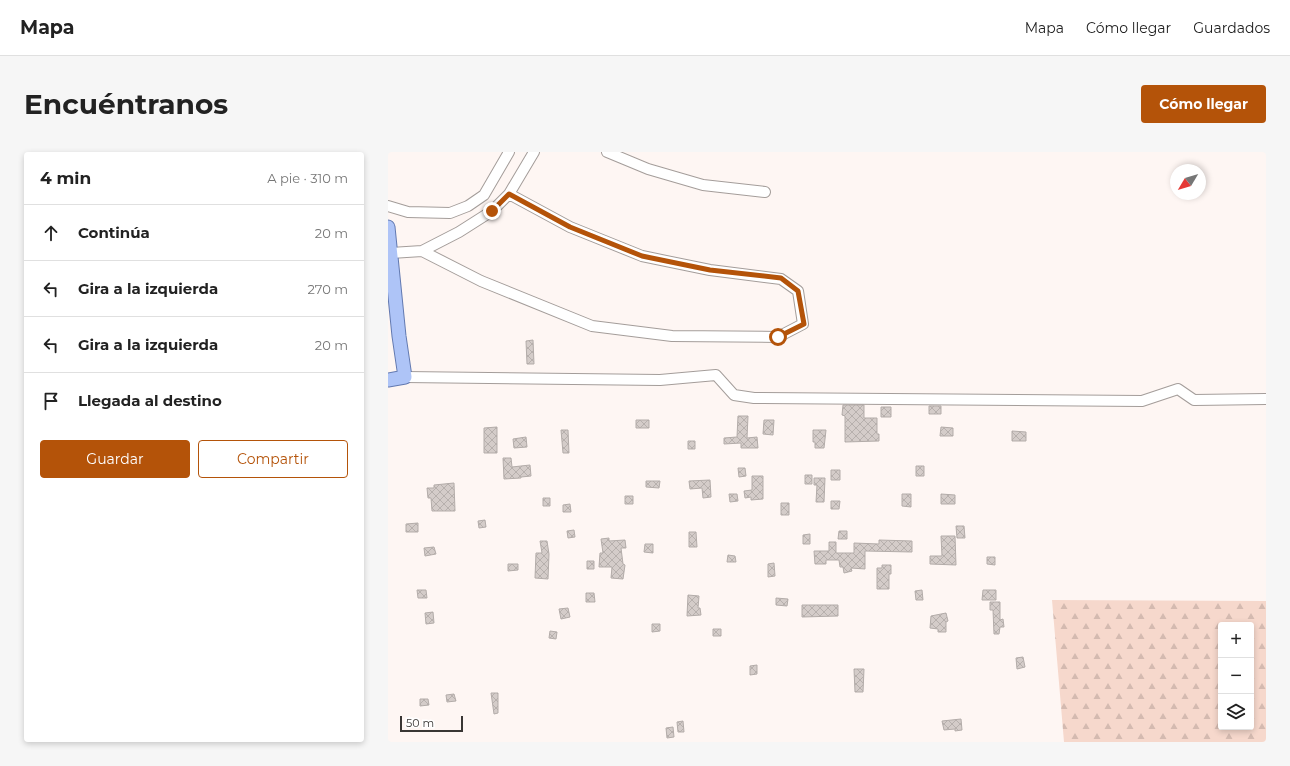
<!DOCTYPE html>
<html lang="es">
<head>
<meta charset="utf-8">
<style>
  :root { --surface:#fff; --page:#f6f6f6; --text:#222; --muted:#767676; --line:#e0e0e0; --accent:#b45309 }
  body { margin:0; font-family:Montserrat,sans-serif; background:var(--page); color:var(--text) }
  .controls { position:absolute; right:12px; bottom:12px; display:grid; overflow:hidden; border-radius:4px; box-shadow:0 2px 6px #0003 }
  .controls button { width:36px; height:36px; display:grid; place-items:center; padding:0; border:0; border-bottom:1px solid var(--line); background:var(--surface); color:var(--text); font:20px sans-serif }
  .compass { position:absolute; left:782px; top:12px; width:36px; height:36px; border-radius:50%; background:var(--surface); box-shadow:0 2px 6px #0003; rotate:232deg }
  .scale { position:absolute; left:12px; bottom:10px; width:63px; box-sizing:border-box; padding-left:4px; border:2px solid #393634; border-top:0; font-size:11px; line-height:14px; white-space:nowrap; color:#393634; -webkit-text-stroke:3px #fff; paint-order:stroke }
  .stop { position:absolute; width:12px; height:12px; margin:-9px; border:3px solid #b45309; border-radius:50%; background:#fff }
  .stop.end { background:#b45309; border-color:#fff; box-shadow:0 1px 4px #0008 }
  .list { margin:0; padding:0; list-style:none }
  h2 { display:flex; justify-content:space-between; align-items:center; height:52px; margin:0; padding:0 16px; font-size:17px }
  h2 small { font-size:13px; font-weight:400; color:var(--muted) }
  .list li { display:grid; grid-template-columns:26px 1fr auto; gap:12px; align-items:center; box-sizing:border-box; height:56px; padding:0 16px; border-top:1px solid var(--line) }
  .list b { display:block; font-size:15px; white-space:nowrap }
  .list em { font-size:13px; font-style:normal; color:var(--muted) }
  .actions { display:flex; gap:8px; padding:12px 16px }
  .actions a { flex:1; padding:9px 0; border:1px solid var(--accent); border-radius:4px; text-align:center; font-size:14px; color:var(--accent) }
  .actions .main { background:var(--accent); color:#fff }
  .icon { flex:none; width:22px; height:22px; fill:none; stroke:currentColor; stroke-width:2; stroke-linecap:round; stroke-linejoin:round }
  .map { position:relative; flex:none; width:878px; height:590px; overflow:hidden; border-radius:4px }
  header { display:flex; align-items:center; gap:24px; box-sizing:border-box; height:56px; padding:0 20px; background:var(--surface); border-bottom:1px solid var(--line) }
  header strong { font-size:19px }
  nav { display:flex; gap:22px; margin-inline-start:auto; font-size:14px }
  .intro { display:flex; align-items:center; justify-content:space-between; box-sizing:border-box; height:96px; padding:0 24px }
  h1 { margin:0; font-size:28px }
  .button { padding:10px 18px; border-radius:4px; background:var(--accent); color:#fff; font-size:14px; font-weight:700 }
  main { display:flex; gap:24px; padding:0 24px }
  aside { flex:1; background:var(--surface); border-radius:4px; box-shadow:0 2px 6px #0003 }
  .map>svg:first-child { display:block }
  .forest { fill:url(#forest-firs); fill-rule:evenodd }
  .building { fill:url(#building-cross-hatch); stroke:#b3aca9 }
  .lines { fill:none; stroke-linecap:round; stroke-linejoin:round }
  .minor-casing { stroke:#a49d9a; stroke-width:12 }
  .major-casing { stroke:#6279b0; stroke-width:15 }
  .minor { stroke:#fff; stroke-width:10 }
  .major { stroke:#aec4f7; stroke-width:13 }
  .route { stroke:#b45309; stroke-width:5 }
</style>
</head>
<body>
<header>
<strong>Mapa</strong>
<nav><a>Mapa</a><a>Cómo llegar</a><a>Guardados</a></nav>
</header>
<div class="intro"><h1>Encuéntranos</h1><a class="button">Cómo llegar</a></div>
<main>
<aside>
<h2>4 min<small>A pie · 310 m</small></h2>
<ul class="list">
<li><svg class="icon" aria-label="ahead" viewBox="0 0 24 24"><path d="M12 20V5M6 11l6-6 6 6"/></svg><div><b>Continúa</b></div><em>20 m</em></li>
<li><svg class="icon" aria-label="left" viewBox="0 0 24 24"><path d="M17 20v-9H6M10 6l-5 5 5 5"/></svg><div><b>Gira a la izquierda</b></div><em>270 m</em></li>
<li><svg class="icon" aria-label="left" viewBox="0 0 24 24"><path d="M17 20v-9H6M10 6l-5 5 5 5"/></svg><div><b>Gira a la izquierda</b></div><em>20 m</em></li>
<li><svg class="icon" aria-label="arrive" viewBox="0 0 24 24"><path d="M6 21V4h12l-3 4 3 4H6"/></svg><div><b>Llegada al destino</b></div></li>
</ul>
<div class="actions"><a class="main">Guardar</a><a>Compartir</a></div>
</aside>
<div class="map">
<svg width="878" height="590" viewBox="0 0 878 590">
  <defs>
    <pattern id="forest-firs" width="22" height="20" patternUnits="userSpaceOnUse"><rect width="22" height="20" fill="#f6d8cc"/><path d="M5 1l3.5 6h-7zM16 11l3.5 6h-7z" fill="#d4bab0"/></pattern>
    <pattern id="building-cross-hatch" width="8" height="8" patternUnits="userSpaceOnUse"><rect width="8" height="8" fill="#d4ccc9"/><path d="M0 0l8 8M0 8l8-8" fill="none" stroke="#b7b0ad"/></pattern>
  </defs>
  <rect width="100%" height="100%" fill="#fef6f3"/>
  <path class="forest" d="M664,448L878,449V590H676ZM833,473H863V575H833Z"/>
  <path class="building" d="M145,188L146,212H139L138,189Z
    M455,253H476V266H489V282H491V289L457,290V264L454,263Z
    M541,254H553V262H541Z
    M493,255H503V265H493Z
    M350,264H360L359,286L369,285L370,296H353V291L336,292V286L349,285Z
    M248,268H261V276H248Z
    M376,268H386L385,283L375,282Z
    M109,275V301H96V276Z
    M553,275L565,276V284H552Z
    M173,278H180L181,301H175Z
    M425,278H438L436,296H427V290H425Z
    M624,279L638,280V289H624Z
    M138,285L139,295L126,296L125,287Z
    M300,289H307V297H300Z
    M115,306H123L124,315L142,313L143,324L133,325V326L116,327Z
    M528,314H536V324H528Z
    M350,316H357L358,324L351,325Z
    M443,318H452V328H443Z
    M417,323H424V332H417Z
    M364,324H375V347L363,348V345L357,346L356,339L364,338Z
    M426,326H437L436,350H428L429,333H426Z
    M322,328L323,345L315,346L314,336L302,337L301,329Z
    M258,329H272L271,336L258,335Z
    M66,331L67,359H44L43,346H40L39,336H46V333Z
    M341,342H349L350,349L342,350Z
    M514,342H523V355L514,354Z
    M553,342L567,343V352H553Z
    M237,344H245V352H237Z
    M155,346H162V354H155Z
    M443,349H452L451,357H443Z
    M393,351H401V363H393Z
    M182,352L183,360H175V353Z
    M97,368L98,375L91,376L90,369Z
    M30,371V380H18V372Z
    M568,374H576L577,386H569Z
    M186,378L187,385L180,386L179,379Z
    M451,379H459V387H450Z
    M301,380H308L309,395H301Z
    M422,382V392H415V383Z
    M553,384H567L568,413L542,412V404H554Z
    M221,386V389L237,388L238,396H233L235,412L237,413L235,427L223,426L224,415H211L212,401H215L213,387Z
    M491,388L524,389V400L477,399V417L463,416L464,419L456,421L455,415H452L451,408H438V412H427L426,399H441V390H448V401H466V391L491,392Z
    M152,389H159L161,402L160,427L147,426L148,401H154Z
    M257,392H265V401L256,400Z
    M46,395L48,402L37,404L36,396Z
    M340,403L347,404L348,410H339Z
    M599,405H607V413L599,412Z
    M199,409H206V417H199Z
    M386,411L387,424L380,425V412Z
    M120,412H130V418L120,419Z
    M494,413H503V422H501V437H489V416H494Z
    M29,438H38L39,446H30Z
    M534,438L535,448H528L527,439Z
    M595,438H608V448H594Z
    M198,441H206L207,450H198Z
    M300,443L311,444L310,456H312L313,463L299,464Z
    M388,446L400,447L399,454L388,453Z
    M602,450H612V468L615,467L616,475H612L611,482H606L605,458H602Z
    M414,453H450V464L414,465Z
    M180,456L182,465L173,467L171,457Z
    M45,460L46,471L38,472L37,461Z
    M558,461L560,469L558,470V480H550V477L542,476L543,464Z
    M264,472H272V479L264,480Z
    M325,477H333V484H325Z
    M162,479L169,480L168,487L161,486Z
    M635,505L637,515L629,517L628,506Z
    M369,513V522L362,523V514Z
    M466,517H476L475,540H467Z
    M103,541H110V561L106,562Z
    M66,542L68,549L59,550L58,543Z
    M32,547H40L41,553L32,554Z
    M573,567L574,578L567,579V577L556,578L554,569Z
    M295,569L296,580H290L289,570Z
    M285,575L286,585L279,586L278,576Z"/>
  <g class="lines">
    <defs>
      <path id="minor" d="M219,0L260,17L315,33L377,40
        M0,54L20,60L62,61L80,54L96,43L121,0
        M34,99L93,129L204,174L284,184L390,185L415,172L410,139L393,127L322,118L254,104L182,75L121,42
        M3,101L34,99L71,80L104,59L121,42L146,0
        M17,225L272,228L328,223L346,243L366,246L754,249L790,237L806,248L878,247"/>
      <path id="major" d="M0,75L11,184L17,225L0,228"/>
    </defs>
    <use href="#minor" class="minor-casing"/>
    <use href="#major" class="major-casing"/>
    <use href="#minor" class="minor"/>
    <use href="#major" class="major"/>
  </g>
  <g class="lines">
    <path class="route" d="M104,59L121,42L182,75L254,104L322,118L393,126L410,139L416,172L390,185"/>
  </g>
</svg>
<div class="controls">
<button>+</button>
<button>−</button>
<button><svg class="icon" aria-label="layers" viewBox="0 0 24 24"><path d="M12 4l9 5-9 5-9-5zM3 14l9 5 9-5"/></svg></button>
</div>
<svg class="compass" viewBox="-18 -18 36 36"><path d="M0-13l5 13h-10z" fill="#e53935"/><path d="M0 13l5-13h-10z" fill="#767676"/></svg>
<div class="scale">50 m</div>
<div class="stop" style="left:390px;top:185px"></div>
<div class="stop end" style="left:104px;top:59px"></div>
</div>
</main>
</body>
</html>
